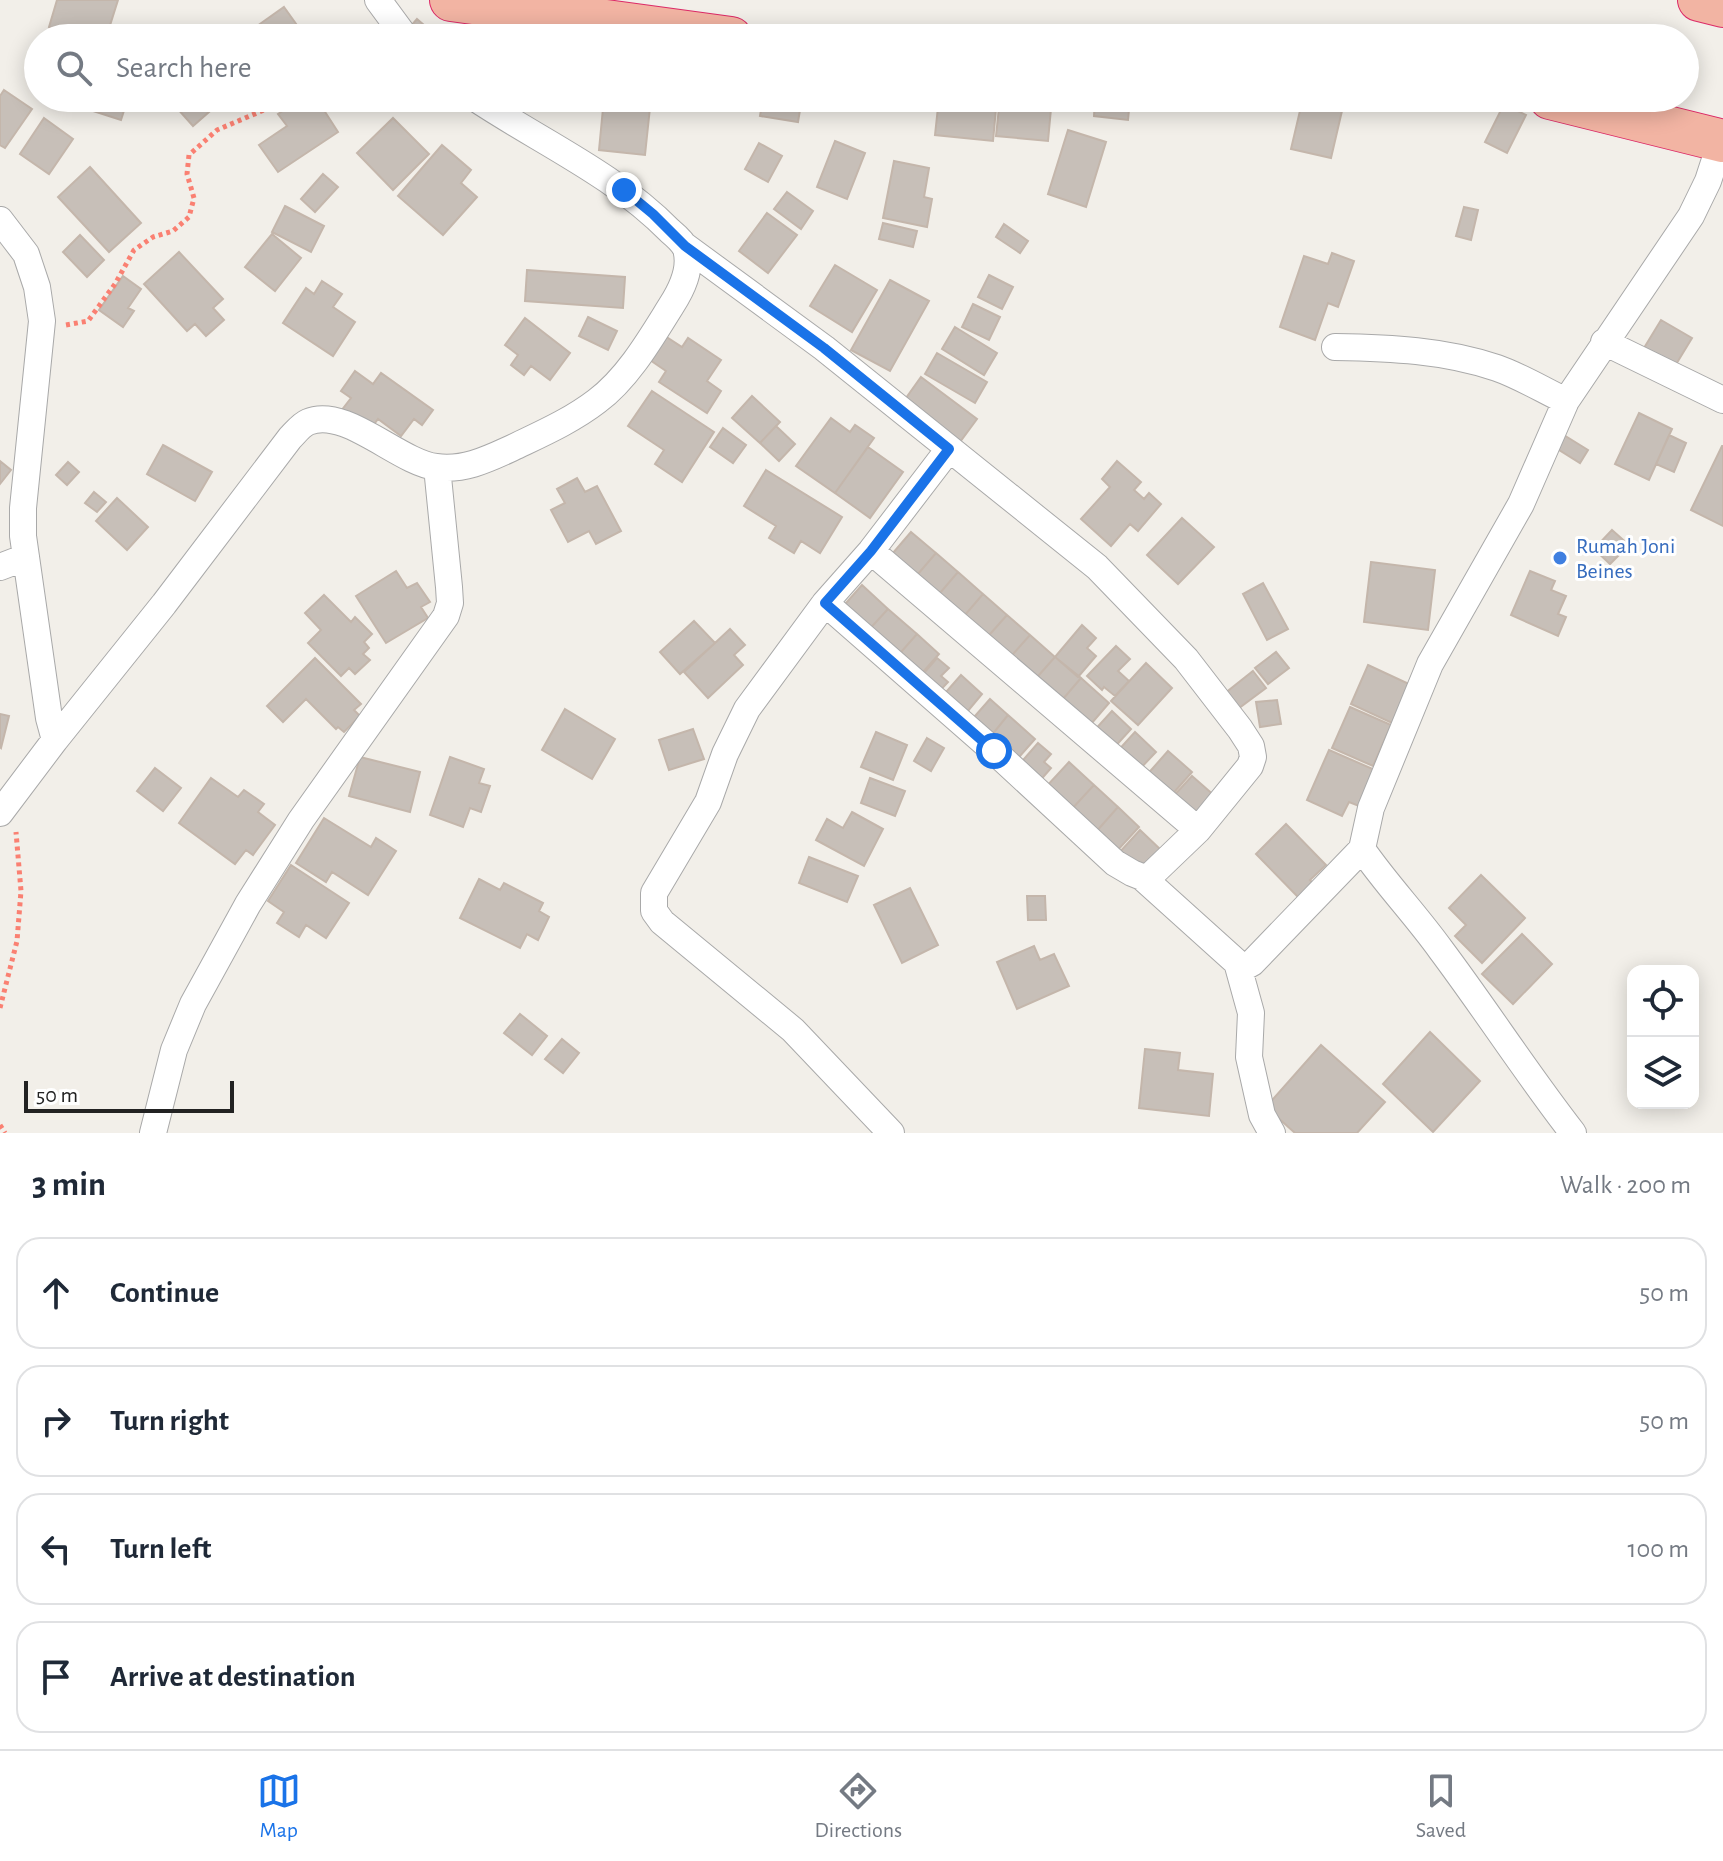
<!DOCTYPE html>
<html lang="en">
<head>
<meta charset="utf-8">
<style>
  :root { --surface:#fff; --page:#f2f2f3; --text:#1f2937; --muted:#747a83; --line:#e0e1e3; --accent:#1a73e8 }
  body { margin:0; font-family:"Alegreya Sans",sans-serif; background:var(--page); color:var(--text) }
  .controls { position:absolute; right:24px; bottom:24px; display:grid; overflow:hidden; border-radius:16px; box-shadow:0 4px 20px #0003 }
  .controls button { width:72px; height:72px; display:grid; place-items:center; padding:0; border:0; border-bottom:2px solid var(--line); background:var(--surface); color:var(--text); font:40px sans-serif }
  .scale { position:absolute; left:24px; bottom:20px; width:210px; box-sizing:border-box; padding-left:8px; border:4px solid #222; border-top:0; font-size:22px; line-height:28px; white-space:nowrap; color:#222; -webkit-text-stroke:6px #fff; paint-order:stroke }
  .stop { position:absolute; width:24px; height:24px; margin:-18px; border:6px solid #1a73e8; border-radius:50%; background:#fff }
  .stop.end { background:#1a73e8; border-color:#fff; box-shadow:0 2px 8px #0008 }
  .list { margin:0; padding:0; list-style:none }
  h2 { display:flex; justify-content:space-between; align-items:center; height:104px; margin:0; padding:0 32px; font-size:34px }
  h2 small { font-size:26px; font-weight:400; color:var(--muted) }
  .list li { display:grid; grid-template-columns:52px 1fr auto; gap:24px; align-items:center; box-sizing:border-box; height:112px; margin:0 16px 16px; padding:0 16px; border:2px solid var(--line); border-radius:24px }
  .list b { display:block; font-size:30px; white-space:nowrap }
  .list em { font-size:26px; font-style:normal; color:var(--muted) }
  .icon { flex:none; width:44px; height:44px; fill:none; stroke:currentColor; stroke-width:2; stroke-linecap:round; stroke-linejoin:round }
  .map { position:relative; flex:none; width:1723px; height:1133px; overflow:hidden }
  .search { position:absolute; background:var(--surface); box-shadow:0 4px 20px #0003; left:24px; right:24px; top:24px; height:88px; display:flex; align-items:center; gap:20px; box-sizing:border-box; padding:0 28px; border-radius:44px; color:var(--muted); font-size:30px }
  .sheet { height:616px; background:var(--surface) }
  nav { display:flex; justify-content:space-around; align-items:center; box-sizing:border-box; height:112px; border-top:2px solid var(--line); background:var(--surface); font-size:22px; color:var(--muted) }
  nav a { display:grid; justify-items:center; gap:4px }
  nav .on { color:var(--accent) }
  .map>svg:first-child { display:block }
  .building { fill:#c7bfb8; stroke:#c4b6ab; stroke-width:2 }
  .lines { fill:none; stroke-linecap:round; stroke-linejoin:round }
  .minor-casing { stroke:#a9a9a9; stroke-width:28 }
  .trunk-casing { stroke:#dc2a67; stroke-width:44 }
  .path { stroke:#fa8072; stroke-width:5; stroke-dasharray:4 4; stroke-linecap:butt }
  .minor { stroke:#fff; stroke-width:26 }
  .trunk { stroke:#f2b4a3; stroke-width:42 }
  .route { stroke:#1a73e8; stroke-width:10 }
  .shop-dot { fill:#3f7fe0; stroke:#fff; stroke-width:3 }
  .labels { text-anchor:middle; stroke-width:6; stroke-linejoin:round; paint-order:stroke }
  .shop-label { font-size:22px; fill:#366cbe; stroke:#fff; text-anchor:start }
</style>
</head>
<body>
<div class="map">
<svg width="1723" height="1133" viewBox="0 0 1723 1133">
  <rect width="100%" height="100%" fill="#f2efe9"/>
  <path class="building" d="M57,0H118L106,38L88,33L87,38H81L49,27Z
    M284,7L299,28L284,38H240Z
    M417,19L439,38H411L405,33Z
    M4,90L32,109L5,148L0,145V96Z
    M87,98H128L121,120L84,108Z
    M168,98H225L193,126Z
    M304,98L312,109L320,104L338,132L278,172L259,145L287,126L278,114Z
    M604,98H651L645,155L599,150Z
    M763,98H802L798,122L760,116Z
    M939,98H997L993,141L935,135Z
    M1000,98H1052L1048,141L996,136Z
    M1095,98L1130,100L1128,120L1094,116Z
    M1303,98H1345L1331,158L1291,149Z
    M1504,104L1526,115L1507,153L1485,142Z
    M44,118L73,139L49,174L20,154Z
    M393,118L429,154L393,190L357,153Z
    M1068,130L1106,142L1086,207L1048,194Z
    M835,141L865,153L847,199L817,187Z
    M759,143L782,156L768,182L745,169Z
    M442,145L471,170L461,183L477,197L443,235L398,196Z
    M894,161L929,168L924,197L932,199L927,227L883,218Z
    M90,167L141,223L109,252L58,197Z
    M323,174L338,187L315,212L301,199Z
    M787,192L813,211L801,229L774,209Z
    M285,206L324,226L311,252L272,232Z
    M1464,207L1478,210L1471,240L1456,236Z
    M767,213L797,235L768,273L739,251Z
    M883,223L917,231L913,247L879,239Z
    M1004,224L1028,241L1020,253L996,237Z
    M272,234L301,258L275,291L245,267Z
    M80,235L104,260L87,277L63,252Z
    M179,252L223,299L213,308L224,320L206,336L195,324L187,331L144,284Z
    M1332,253L1354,261L1338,307L1328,303L1315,340L1280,327L1304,256L1328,264Z
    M835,265L877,290L852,332L810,306Z
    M527,270L625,277L623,308L525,301Z
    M989,275L1013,287L1002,309L978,297Z
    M123,276L141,289L128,308L134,311L123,327L99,310Z
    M890,280L929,301L890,371L851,350Z
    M322,281L342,294L333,307L355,322L333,356L283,323L306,288L314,294Z
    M973,304L1000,317L989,340L962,327Z
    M588,317L617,331L608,350L579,336Z
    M525,318L570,353L550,380L531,366L524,375L511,365L518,355L505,345Z
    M1661,320L1692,338L1672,371L1641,353Z
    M955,327L997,353L984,375L942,349Z
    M662,334L682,347L688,338L721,360L707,381L721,391L707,413L659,382L666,371L647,358Z
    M937,353L987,382L975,403L925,374Z
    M355,371L373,384L381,373L433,410L422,425L414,419L401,436L378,419L369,431L341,411L351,398L341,391Z
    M921,377L977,419L957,446L901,405Z
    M652,391L714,432L682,482L655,464L664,450L628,426Z
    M752,396L780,422L760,443L732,418Z
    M1639,413L1672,429L1649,480L1615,464Z
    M831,418L850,432L855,425L874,438L835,493L796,466Z
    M776,426L795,444L779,461L760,443Z
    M723,428L746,445L733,463L710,447Z
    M1559,432L1588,450L1580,463L1551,445Z
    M1669,435L1686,443L1674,472L1656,464Z
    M163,445L212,472L195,501L147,474Z
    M1722,446H1723V526L1691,510Z
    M868,447L903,472L870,518L835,493Z
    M0,461L11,470L0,484Z
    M1117,461L1141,482L1134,490L1144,499L1149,493L1161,504L1138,531L1130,524L1111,546L1081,519L1110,487L1102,479Z
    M68,462L79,472L67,485L56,475Z
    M766,470L842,517L820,553L801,541L794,553L769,538L776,526L744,506Z
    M577,478L585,492L597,486L621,531L596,544L589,531L568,542L551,510L565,503L557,489Z
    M94,492L106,502L97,512L85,503Z
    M117,498L148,527L127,550L96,521Z
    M1182,518L1214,547L1178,584L1147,555Z
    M1612,530L1629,545L1610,564L1594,549Z
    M911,532L936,553L912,581L887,560Z
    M936,553L958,572L934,600L912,581Z
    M1371,562L1435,570L1428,630L1364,622Z
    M396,571L407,588L417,583L430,602L421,607L428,618L386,643L356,596Z
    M1530,571L1555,581L1551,590L1566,596L1558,614L1566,617L1558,636L1511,615Z
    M958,572L983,594L959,622L934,600Z
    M1263,583L1288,629L1267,640L1243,594Z
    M862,585L888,609L865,634L839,611Z
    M983,594L1007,615L983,642L959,622Z
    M324,595L351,622L355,617L372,634L364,642L369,648L363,654L370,660L355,674L349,668L341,676L308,643L321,630L305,613Z
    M888,609L917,634L894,660L865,634Z
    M1007,615L1030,635L1006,662L983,642Z
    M694,621L715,643L680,674L660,652Z
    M1082,625L1096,638L1087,648L1096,656L1078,677L1055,657Z
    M730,629L745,645L734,655L743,665L708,698L684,672Z
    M917,634L939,654L916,680L894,660Z
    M1030,635L1055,657L1031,684L1006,662Z
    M1116,646L1130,659L1118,671L1129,681L1115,696L1104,687L1102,690L1087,676Z
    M1276,652L1289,668L1268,684L1255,668Z
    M1055,657L1081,678L1057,706L1031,684Z
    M315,658L361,704L354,710L360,716L344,732L338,727L336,729L306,699L283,722L267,706Z
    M937,658L949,668L941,676L948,682L935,696L917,681Z
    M1146,663L1172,688L1138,725L1111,701Z
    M1368,665L1409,684L1392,723L1351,704Z
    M1253,671L1266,688L1231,714L1219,698Z
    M961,675L982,694L962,718L940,699Z
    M1081,678L1109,703L1085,731L1057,706Z
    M990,699L1008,715L987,741L968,724Z
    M1277,700L1281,724L1260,727L1256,702Z
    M1350,707L1391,725L1373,766L1332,748Z
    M565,709L615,739L592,779L542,750Z
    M1112,711L1131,729L1111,751L1092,733Z
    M0,714L9,716L1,748L0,747Z
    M1008,715L1035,739L1013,764L987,741Z
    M693,729L704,759L669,770L659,740Z
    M876,732L907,745L893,780L861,767Z
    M1135,732L1156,752L1136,773L1115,754Z
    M927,738L944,748L931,771L914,761Z
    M1038,743L1051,754L1044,762L1051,768L1037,784L1017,767Z
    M1329,750L1375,770L1359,806L1349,802L1342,816L1307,800Z
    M1168,751L1192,772L1169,798L1145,777Z
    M360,757L420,772L410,812L349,796Z
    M450,757L484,769L479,783L490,786L481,812L470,808L463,827L430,815Z
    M1069,762L1094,785L1070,811L1045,788Z
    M155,768L181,788L163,811L137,791Z
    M1192,776L1216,797L1194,821L1170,800Z
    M211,778L238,797L244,790L264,804L258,812L275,825L253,855L246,850L235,864L179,823Z
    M870,778L905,791L895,816L861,803Z
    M1094,785L1118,807L1095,833L1070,811Z
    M1118,807L1139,827L1115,853L1095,833Z
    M852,812L883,829L864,866L816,840L827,819L843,828Z
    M324,818L371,847L376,838L396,851L368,895L332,872L326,882L296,863Z
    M1286,824L1326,865L1310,880L1315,885L1300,899L1256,854Z
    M1140,830L1160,849L1138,873L1118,854Z
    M809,857L858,876L847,902L799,883Z
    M291,865L349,903L326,938L306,925L299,937L277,923L284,912L268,901Z
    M1481,875L1525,918L1482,963L1455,936L1466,925L1449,908Z
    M479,879L500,890L504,883L543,903L539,911L549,917L538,940L527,934L520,948L460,918Z
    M910,888L938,945L902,963L874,905Z
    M1027,896H1045L1046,920H1028Z
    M1522,934L1552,964L1513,1004L1482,974Z
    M1034,946L1040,960L1054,954L1069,986L1017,1009L997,962Z
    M520,1014L547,1036L532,1055L504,1033Z
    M1430,1032L1480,1081L1433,1132L1383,1084Z
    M562,1039L579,1053L563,1073L545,1059Z
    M1321,1045L1385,1102L1357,1133H1295L1266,1107Z
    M1145,1049L1180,1053L1178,1070L1213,1074L1209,1116L1139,1108Z"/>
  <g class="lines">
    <defs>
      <path id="minor" d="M378,0L406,38
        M0,220L26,254L37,287L42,321L23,508V536L49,718L55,740
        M685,246L824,348L1097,567L1186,659L1240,729L1251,746L1253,757L1250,766L1198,830L1150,876L1142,877L1132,873L1115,863L994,751L825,603
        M1604,342L1723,400
        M1335,347C1390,348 1444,350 1497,368C1520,376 1543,390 1566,401
        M871,551L1198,830
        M0,567L26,557
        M0,813L55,740L164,604L290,438C296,432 301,425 308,422C345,406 398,462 436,467C464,471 488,459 512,448C541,434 571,421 597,401C628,378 651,338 671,306C682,289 692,269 686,249C683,242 676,236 670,231C614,174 541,142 475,98
        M1142,877L1243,968L1252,963L1362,849
        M1238,966L1251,1013L1249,1057L1262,1115L1272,1133
        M153,1133L174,1050L193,1004L248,904L301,820L446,616L450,603L449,587L437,467
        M891,1133L793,1030L662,922L654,911V893L708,802L725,754L747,709L825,603L871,551L949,449
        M1573,1133C1527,1074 1486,1010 1441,950C1416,915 1386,884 1362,849L1371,808L1430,664L1521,504L1566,401L1691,216L1708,181L1721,141"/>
      <path id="trunk" d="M451,0L731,38
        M1699,0L1723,6
        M1550,98L1723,141"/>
    </defs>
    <use href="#minor" class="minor-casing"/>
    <use href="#trunk" class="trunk-casing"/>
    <path class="path" d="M66,325L88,321L115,284L134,250L153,237L173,231L189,217L194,198L187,174L189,155L217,130L292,98
      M0,1008L17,941L21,891L16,832
      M0,1125L5,1133"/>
    <use href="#minor" class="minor"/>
    <use href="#trunk" class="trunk"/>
  </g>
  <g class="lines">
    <path class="route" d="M624,190L653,214L685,246L824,348L949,449L871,551L825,603L994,751"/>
  </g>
  <circle class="shop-dot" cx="1560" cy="558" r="8"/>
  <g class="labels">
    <g class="shop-label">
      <text x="1576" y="553">Rumah Joni<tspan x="1576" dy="25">Beines</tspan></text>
    </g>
  </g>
</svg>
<div class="controls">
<button><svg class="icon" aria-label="locate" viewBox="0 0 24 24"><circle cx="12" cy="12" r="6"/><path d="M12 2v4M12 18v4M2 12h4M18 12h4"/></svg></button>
<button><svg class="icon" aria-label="layers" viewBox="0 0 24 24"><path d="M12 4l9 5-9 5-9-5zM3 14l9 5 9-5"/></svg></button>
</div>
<div class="scale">50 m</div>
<div class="stop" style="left:994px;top:751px"></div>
<div class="stop end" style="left:624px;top:190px"></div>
<div class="search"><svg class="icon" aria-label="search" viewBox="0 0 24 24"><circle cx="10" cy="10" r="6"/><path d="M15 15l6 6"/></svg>Search here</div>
</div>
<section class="sheet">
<h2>3 min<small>Walk · 200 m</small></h2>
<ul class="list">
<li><svg class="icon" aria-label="ahead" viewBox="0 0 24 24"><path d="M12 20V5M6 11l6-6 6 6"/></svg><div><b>Continue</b></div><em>50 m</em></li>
<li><svg class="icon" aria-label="right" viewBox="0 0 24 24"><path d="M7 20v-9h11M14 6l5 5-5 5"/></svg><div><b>Turn right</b></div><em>50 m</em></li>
<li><svg class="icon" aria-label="left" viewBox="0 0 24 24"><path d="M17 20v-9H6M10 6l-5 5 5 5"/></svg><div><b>Turn left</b></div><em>100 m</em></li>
<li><svg class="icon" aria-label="arrive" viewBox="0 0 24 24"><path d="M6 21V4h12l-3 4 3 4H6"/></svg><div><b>Arrive at destination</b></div></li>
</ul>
</section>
<nav>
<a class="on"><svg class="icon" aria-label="map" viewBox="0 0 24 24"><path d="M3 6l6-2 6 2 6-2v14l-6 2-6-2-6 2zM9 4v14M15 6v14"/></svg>Map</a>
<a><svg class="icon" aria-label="directions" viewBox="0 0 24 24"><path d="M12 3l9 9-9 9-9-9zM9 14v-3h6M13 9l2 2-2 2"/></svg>Directions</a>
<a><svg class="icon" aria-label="saved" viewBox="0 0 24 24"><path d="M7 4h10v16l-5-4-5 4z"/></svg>Saved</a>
</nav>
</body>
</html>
